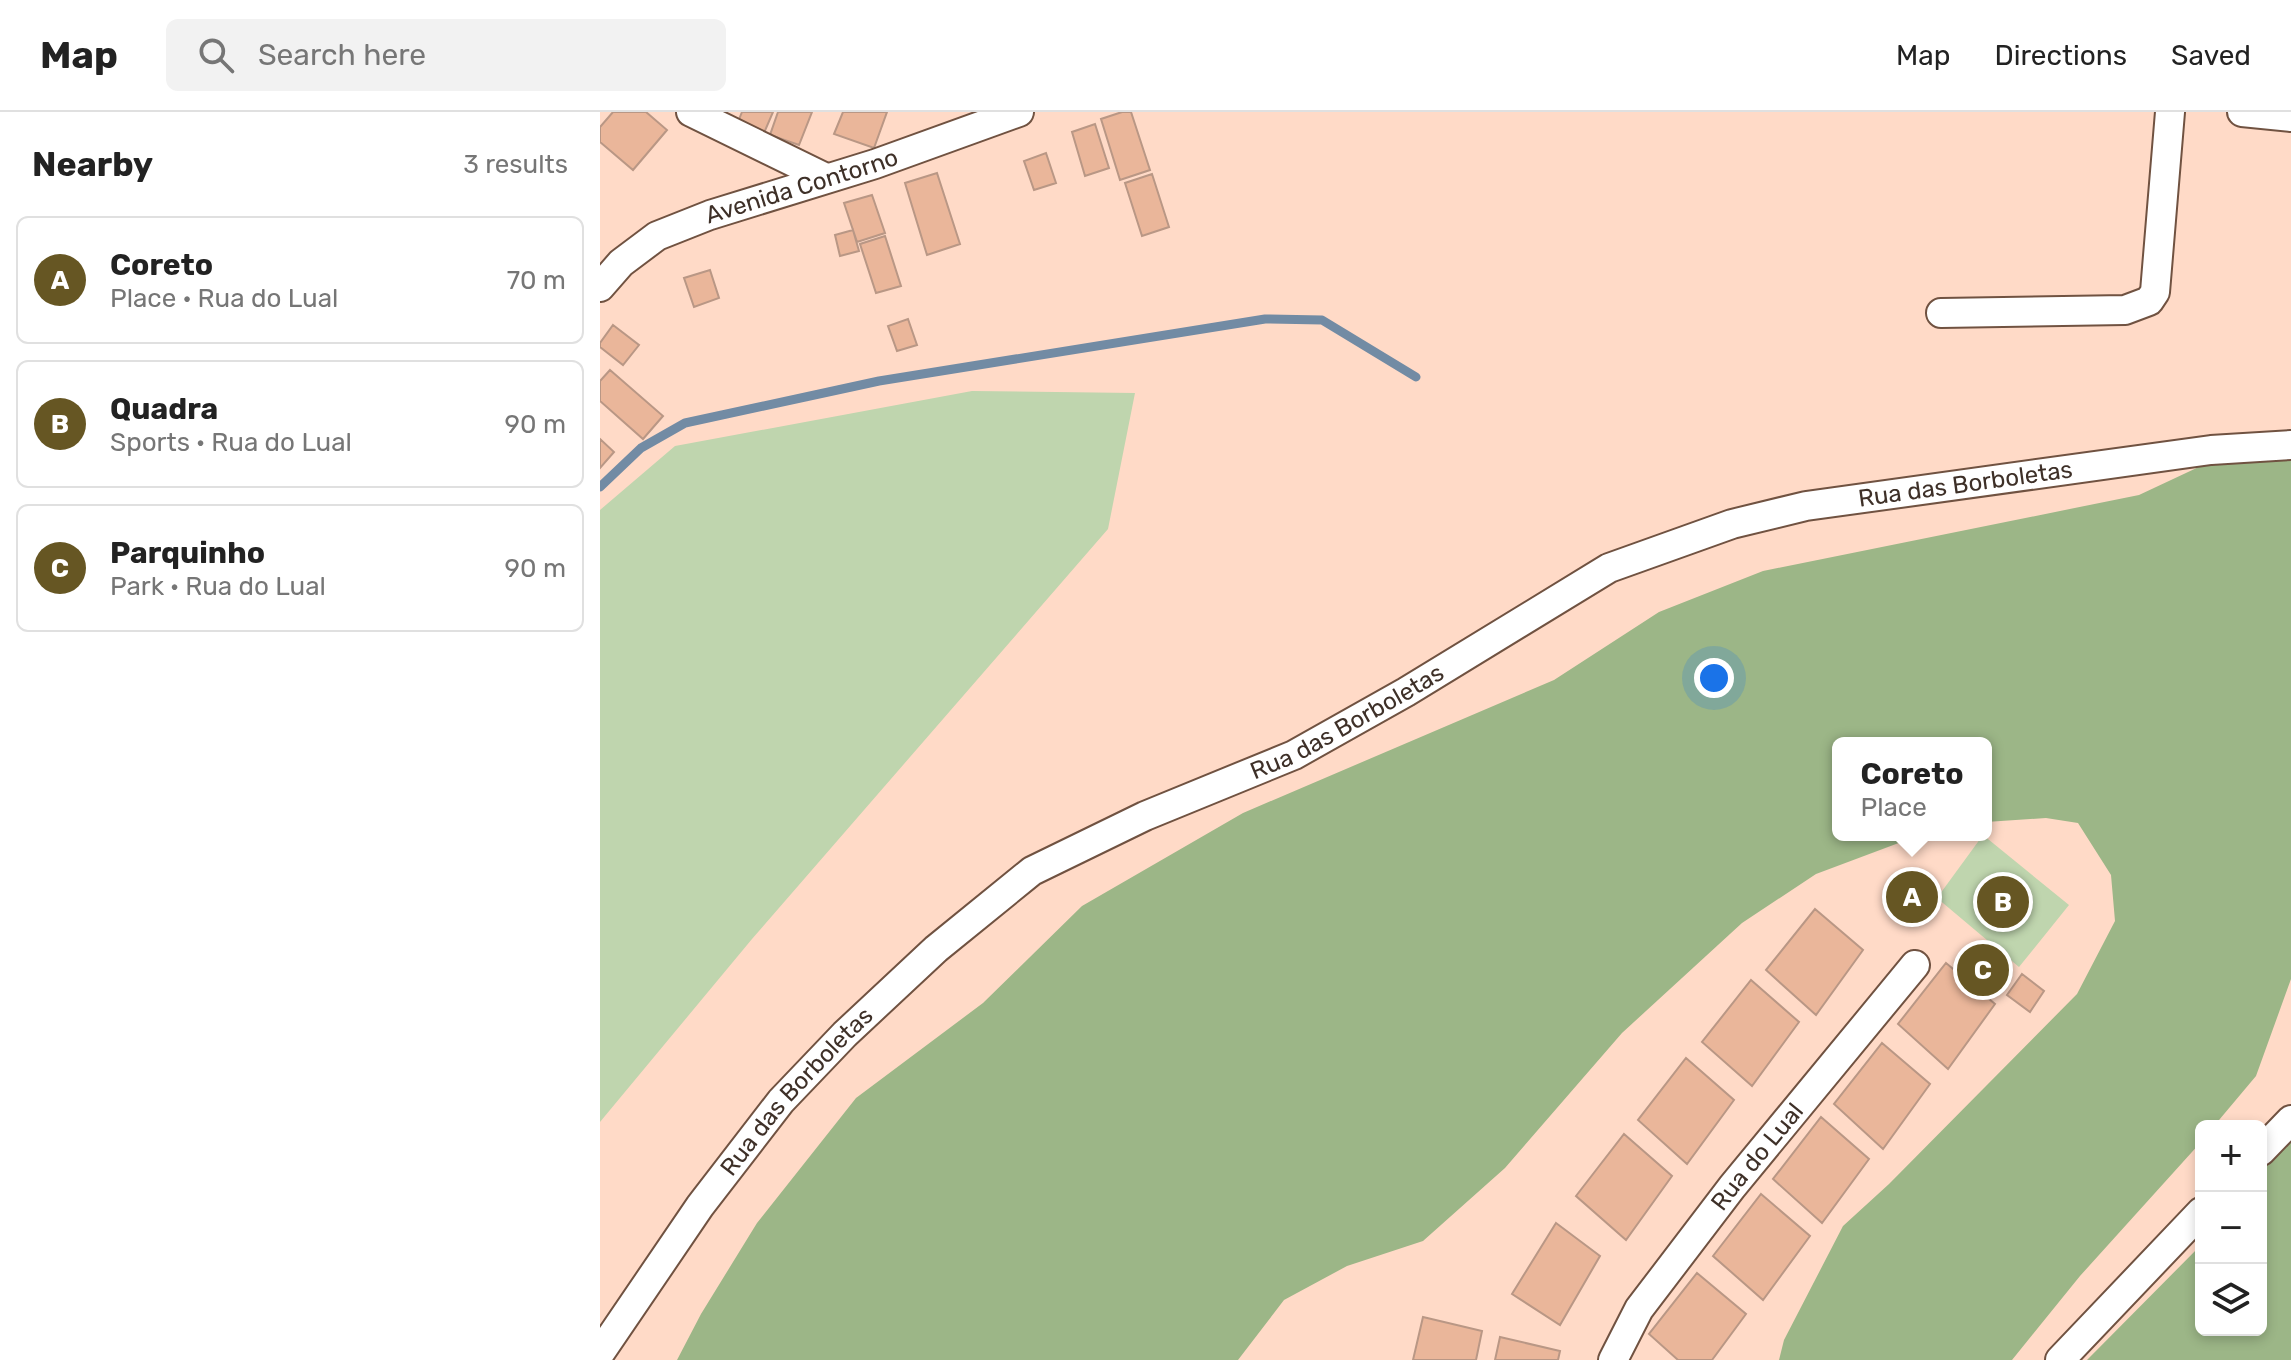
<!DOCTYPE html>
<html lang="en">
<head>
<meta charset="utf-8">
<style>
  :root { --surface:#fff; --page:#f2f2f2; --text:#222; --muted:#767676; --line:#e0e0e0; --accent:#665623 }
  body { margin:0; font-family:Rubik,sans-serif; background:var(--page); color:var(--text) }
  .controls { position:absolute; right:24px; bottom:24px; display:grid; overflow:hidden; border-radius:12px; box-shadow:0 4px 12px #0003 }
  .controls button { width:72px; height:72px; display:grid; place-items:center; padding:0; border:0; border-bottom:2px solid var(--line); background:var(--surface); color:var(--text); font:40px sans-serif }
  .you { position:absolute; left:1114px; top:566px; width:28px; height:28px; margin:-20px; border:6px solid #fff; border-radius:50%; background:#1a73e8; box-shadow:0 0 0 12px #1a73e833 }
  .badge { display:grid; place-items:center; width:52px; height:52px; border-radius:50%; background:var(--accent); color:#fff; font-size:26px; font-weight:700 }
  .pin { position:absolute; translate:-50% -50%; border:4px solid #fff; box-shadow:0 2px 8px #0006 }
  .popup { position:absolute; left:1232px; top:625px; width:160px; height:104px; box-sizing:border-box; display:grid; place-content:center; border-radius:12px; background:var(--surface); filter:drop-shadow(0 2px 6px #0005); font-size:26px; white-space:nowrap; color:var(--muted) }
  .popup b { font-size:30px; color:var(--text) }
  .popup::after { content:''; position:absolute; left:50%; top:100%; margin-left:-16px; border:16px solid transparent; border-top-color:var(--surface) }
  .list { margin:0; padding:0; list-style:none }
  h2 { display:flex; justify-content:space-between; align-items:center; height:104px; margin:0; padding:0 32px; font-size:34px }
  h2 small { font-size:26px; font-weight:400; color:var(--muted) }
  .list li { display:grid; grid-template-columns:52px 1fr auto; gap:24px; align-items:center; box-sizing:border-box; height:128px; margin:0 16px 16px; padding:0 16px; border:2px solid var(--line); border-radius:12px }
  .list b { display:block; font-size:30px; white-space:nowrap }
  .list p { margin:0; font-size:26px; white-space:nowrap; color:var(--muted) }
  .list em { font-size:26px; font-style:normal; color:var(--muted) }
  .icon { flex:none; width:44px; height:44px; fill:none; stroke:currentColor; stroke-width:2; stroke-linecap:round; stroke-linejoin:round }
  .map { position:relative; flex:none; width:1691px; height:1248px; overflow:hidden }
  header { display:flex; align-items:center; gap:48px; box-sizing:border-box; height:112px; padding:0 40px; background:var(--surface); border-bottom:2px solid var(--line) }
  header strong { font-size:38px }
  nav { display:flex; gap:44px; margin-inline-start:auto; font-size:28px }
  .search { width:560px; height:72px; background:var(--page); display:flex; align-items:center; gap:20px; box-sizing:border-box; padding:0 28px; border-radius:12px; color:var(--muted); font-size:30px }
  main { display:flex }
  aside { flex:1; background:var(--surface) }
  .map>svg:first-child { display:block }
  .green { fill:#bfd5ae }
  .forest { fill:#9cb687 }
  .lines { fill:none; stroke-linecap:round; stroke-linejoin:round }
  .stream { stroke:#728ba4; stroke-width:9 }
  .building { fill:#eab69a; stroke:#b99785; stroke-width:2 }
  .street-casing { stroke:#705241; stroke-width:32 }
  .street { stroke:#fff; stroke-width:28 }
  .labels { text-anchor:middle; stroke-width:6; stroke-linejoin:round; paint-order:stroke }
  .street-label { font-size:24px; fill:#3e3028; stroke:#ffdac7 }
</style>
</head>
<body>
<header>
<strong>Map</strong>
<div class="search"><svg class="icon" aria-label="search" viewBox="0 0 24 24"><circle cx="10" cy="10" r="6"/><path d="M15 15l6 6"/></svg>Search here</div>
<nav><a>Map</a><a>Directions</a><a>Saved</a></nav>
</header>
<main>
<aside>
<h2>Nearby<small>3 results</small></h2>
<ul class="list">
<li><span class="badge">A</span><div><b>Coreto</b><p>Place · Rua do Lual</p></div><em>70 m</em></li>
<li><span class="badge">B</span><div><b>Quadra</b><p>Sports · Rua do Lual</p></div><em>90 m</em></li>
<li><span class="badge">C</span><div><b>Parquinho</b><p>Park · Rua do Lual</p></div><em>90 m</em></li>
</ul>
</aside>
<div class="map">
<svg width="1691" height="1248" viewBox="0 0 1691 1248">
  <rect width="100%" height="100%" fill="#ffdac7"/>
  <path class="green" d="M372,279L535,281L508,417L152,827L0,1010V398L75,334Z
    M1383,723L1469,793L1419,855L1337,786Z"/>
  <path class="forest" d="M1672,348L1691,349V867L1656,964L1614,1014H1601V1030L1480,1164L1412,1248H1179L1184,1228L1243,1114L1289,1072L1477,882L1515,809L1511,763L1478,711L1446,706L1386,710V631H1238V723H1320L1216,762L1142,811L1022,921L905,1056L823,1129L747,1154L684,1188L638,1248H77L101,1202L157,1111L256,986L383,891L482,794L643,701L954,568L1059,500L1163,459L1539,383L1603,353Z
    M1691,1028V1248H1487L1601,1133V1218H1661V1059Z"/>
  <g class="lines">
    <path class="stream" d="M0,375L41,336L85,311L279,269L665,207L722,208L816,265"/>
  </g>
  <path class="building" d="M13,0H46L67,18L33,58L0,30V15Z
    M142,0H173L164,21L138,10Z
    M178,0H212L199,33L170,23Z
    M243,0H287L274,36L234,22Z
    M522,0H531L550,58L520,68L501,7Z
    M495,12L509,56L485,64L472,20Z
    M446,41L456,71L434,78L424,49Z
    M337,61L360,132L327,143L305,71Z
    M552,62L569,115L542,124L525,71Z
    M272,83L285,121L257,130L244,91Z
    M253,118L259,139L240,144L235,123Z
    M285,124L301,174L276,181L260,132Z
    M110,158L119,186L94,195L84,166Z
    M308,207L317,233L297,239L288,214Z
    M13,213L39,233L23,253L0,235V231Z
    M10,258L63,304L43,327L0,289V269Z
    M0,327L14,340L0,356Z
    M1308,766L1331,784L1316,804L1294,787Z
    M1215,797L1263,838L1216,903L1166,858Z
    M1346,851L1395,892L1348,957L1298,912Z
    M1422,862L1444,879L1430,900L1407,883Z
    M1151,868L1199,910L1152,974L1102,930Z
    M1282,931L1330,972L1283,1037L1234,992Z
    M1086,946L1134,988L1087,1052L1038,1008Z
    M1221,1005L1269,1047L1222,1111L1173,1067Z
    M1024,1022L1072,1064L1026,1128L976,1084Z
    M1161,1082L1210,1124L1163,1188L1113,1144Z
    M956,1111L1000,1144L960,1213L912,1182Z
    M1097,1161L1146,1202L1112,1248H1078L1049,1222Z
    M823,1205L882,1219L876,1248H813Z
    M900,1225L960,1239L958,1248H895Z"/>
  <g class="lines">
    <defs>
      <g id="street">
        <path d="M91,0L226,66"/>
        <path d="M1642,0L1691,5"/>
        <path id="s1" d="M0,175L21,151L57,124L110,103L275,52L419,0"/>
        <path d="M1341,201L1525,198L1549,189L1555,180L1570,0"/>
        <path d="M1661,1039L1691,1008"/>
        <path id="s2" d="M0,1241L100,1094L181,989L245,922L336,837L432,759L545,704L694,643L806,580L1009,456L1132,412L1206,394L1611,338L1691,333"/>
        <path id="s3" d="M1013,1248L1039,1197L1132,1075L1315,853"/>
        <path d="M1460,1248L1601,1100"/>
      </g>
    </defs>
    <use href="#street" class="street-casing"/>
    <use href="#street" class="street"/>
  </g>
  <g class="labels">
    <g class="street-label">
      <text dy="8" stroke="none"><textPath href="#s1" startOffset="230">Avenida Contorno</textPath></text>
      <text dy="8" stroke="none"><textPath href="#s2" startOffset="1672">Rua das Borboletas</textPath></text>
      <text dy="8" stroke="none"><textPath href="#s2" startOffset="1000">Rua das Borboletas</textPath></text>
      <text dy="8" stroke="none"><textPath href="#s2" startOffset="328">Rua das Borboletas</textPath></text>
      <text dy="8" stroke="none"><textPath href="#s3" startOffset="250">Rua do Lual</textPath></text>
    </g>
  </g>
</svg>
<div class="controls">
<button>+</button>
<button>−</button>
<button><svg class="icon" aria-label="layers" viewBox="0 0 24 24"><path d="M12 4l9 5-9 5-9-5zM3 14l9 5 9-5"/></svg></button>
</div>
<div class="you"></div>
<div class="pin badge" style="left:1312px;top:785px">A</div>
<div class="popup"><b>Coreto</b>Place</div>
<div class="pin badge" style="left:1403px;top:790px">B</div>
<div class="pin badge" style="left:1383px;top:858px">C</div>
</div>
</main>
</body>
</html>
